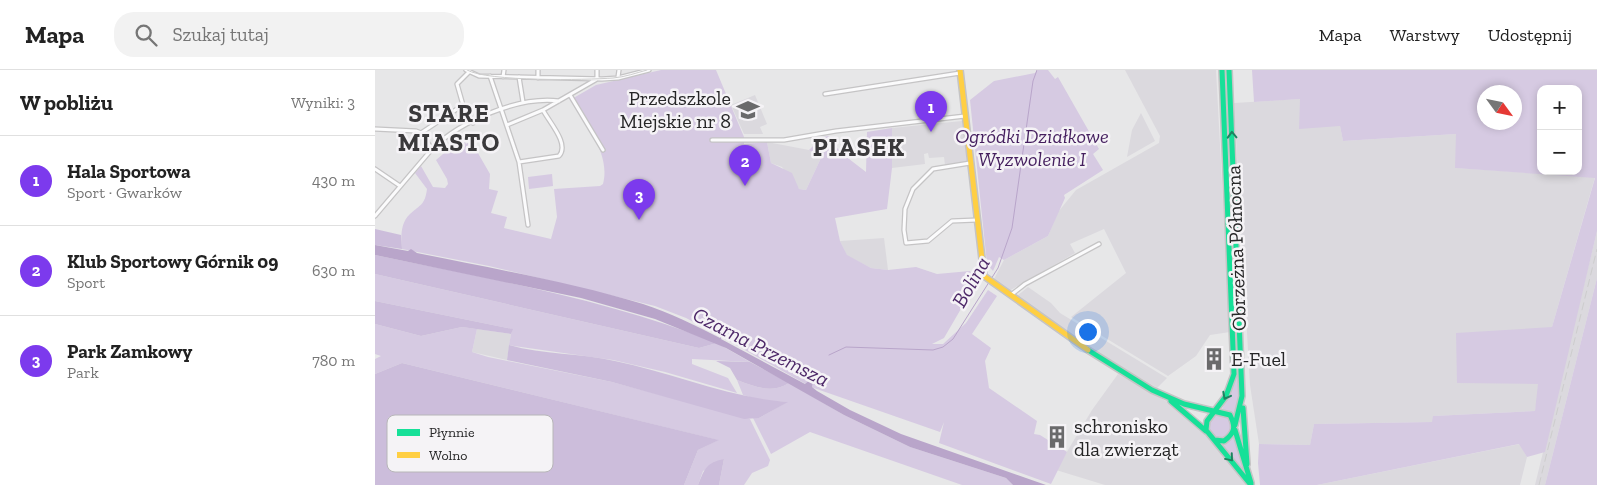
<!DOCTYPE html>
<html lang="pl">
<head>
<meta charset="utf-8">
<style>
  :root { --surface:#fff; --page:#f2f2f2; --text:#222; --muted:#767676; --line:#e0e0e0; --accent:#7c3aed }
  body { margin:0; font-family:"Zilla Slab",serif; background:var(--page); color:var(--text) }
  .controls { position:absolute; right:15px; top:15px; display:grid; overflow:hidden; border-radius:10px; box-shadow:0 2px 8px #0003 }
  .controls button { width:45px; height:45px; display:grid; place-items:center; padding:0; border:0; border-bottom:1px solid var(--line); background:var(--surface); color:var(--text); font:25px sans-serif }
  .compass { position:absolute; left:1102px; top:15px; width:45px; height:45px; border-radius:50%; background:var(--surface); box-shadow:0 2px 8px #0003; rotate:123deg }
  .you { position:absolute; left:712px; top:261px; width:18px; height:18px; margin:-12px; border:4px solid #fff; border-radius:50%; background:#1a73e8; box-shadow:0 0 0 8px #1a73e833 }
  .badge { display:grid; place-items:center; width:32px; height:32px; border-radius:50%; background:var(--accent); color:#fff; font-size:16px; font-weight:700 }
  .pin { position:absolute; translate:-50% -41px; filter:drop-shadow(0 1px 2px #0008) }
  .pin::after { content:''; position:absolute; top:26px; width:18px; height:15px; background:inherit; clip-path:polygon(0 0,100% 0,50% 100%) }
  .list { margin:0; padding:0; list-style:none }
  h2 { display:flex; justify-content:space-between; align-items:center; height:65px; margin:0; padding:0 20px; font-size:21px }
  h2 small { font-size:16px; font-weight:400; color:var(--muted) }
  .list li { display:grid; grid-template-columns:32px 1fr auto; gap:15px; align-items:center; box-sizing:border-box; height:90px; padding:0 20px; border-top:1px solid var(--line) }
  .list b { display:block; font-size:19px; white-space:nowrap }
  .list p { margin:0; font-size:16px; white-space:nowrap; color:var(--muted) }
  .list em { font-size:16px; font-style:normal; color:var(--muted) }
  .icon { flex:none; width:28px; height:28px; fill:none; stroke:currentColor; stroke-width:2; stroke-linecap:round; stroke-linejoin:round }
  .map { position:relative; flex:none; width:1222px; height:415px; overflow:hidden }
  header { display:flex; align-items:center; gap:30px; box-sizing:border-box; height:70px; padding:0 25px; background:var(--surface); border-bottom:1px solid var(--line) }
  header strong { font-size:24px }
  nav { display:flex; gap:28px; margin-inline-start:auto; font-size:18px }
  .search { width:350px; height:45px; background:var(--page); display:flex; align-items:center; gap:12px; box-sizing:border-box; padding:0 18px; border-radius:20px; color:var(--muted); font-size:19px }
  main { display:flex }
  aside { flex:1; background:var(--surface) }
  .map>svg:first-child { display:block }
  .built { fill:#dbd9de }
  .green { fill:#d6cae2; fill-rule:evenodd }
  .forest { fill:#ccbddb }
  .water { fill:#b9a5ca }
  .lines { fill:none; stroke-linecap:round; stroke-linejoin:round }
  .stream { stroke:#b9a5ca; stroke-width:1 }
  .street-casing { stroke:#c5c4c5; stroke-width:5.5 }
  .fast-casing { stroke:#c5c4c5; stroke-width:8 }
  .slow-casing { stroke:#c5c4c5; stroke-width:8 }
  .street { stroke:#fbfbfc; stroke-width:3 }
  .fast { stroke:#16e098; stroke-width:5 }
  .slow { stroke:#ffcf43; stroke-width:5 }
  .tram { stroke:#cdcdcd; stroke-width:1 }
  .rail { stroke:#cdcdcd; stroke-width:1; stroke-dasharray:8 4; stroke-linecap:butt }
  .oneway { stroke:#1e8360 }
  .labels { text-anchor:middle; stroke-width:5; stroke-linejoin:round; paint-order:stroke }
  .poi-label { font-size:20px; fill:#262627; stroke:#f5f3f6; text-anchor:start }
  .park-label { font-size:20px; font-style:italic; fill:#441e5e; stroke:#f5f3f6 }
  .street-label { font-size:20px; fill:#262627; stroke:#f5f3f6 }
  .water-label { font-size:21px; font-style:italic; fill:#4e2969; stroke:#f5f3f6 }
  .district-label { font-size:25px; font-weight:bold; letter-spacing:1px; fill:#3a393b; stroke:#f5f3f6 }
  .key { fill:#f5f3f6; stroke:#b7b6b8; stroke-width:1 }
  .key-label { font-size:14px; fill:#262627 }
</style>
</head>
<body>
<header>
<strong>Mapa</strong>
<div class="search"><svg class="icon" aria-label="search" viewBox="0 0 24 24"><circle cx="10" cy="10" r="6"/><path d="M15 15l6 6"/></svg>Szukaj tutaj</div>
<nav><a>Mapa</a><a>Warstwy</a><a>Udostępnij</a></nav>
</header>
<main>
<aside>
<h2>W pobliżu<small>Wyniki: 3</small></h2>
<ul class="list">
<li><span class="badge">1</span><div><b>Hala Sportowa</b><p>Sport · Gwarków</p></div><em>430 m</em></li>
<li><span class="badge">2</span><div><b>Klub Sportowy Górnik 09</b><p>Sport</p></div><em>630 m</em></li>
<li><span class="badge">3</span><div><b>Park Zamkowy</b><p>Park</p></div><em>780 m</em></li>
</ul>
</aside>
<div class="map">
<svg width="1222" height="415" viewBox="0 0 1222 415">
  <rect width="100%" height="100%" fill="#e7e7e8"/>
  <path class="built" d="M750,0H841L855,262L835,265L821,286L793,306L696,247L751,203L729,159L695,174L700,183L634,221L619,209L629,190L673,166L683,142L701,120L784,73L785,66Z
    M380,25L392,54L385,57L388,64H369L356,35Z
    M925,29L965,56L968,71L1081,64V98L1220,107L1177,257L1160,341L1058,346V352L939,354L935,375L884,374L875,315L859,33Z
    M766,43L780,71L752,87L757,60Z
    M587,51L592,92L570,95L569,87L554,88L553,83L549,84L550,94L517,98V58Z
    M392,72L434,80L446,88L431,120L424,119L407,97L396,93Z
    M1222,161V208L1170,415H1160Z
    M509,168L513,200L496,198L472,186L465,171Z
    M653,217L676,233L685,243L792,308L782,318L721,281L642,226Z
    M102,259L136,264L132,290L97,282Z
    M743,304L803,338L831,365L872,415H730L681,400L717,340Z
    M1145,374L1152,387L1145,415H942Z"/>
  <path class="green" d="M286,0H341L369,67V74L392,72L396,93L417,103L424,119L431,120L446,88L434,80L447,67L454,66L465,82L491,102L492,62L517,58V98L512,139L460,148L465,171L472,185L496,198L513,200L541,197L562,204L595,201L601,213L569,268L557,274H568L591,253L613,220L622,226L597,264L616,278L610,291L614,318L662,351L659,364L665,365L692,382L676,414L564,373L569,352L565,362L436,317L345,266L311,248L280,236L114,196L27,179C26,168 25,153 35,144C45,135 50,135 52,119L40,103L46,96L58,117L70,118L73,114L72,109L61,90L88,67L91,74L96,71L115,104L114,119L123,121L116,143L132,147L129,158L176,169L182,147L179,119L225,116L228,114C236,83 210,55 195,30L221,15Z
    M663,0H673L680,9L683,7L724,79L718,84L728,100L689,125L690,128L673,166L629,190L624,187L618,201L612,194L595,30L619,11L660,3Z
    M877,0H1222V161L1170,382L1152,387L1144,374L942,415H885L883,393L884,374L935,375L939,354L1057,352L1058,346L1160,341L1163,314L1082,313L1081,263L1177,257L1220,108L1080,98L1081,64L968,71L965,56L924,59L925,29L879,32ZM1166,19H1203V101H1166ZM1110,22H1140V52H1110Z
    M177,104L178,116L154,119L153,107Z
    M0,204L324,278L342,273L375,292L317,289V294L353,308L362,323L290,302L238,290L139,276L134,275L137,259L0,231Z
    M1222,208V415H1170Z
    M0,254L46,266L87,257L102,259L97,282L113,287L237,312L375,349L395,390L393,396L377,403L369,415H344L349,389L328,401L323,415H309L323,380L343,370L27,293L0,304V289L6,286L0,284Z
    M863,259L865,330L861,348L855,342L847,339L860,310V260Z
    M362,310C381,317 396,324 414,313L469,345L535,377L631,408L638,415H587L435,362L396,384L378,348H384L412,332L385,330L368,325Z
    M833 356a12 12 0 1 1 24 0a12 12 0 1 1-24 0Z
    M861,365L872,406L847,377Z"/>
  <path class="forest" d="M0,159L26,165L27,179L0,175Z
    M0,185C116,209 232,229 342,273L324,278L0,204Z
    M0,231L138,259L136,264L87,257L46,266L0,254Z
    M134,275C168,285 206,283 240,291C298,303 355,328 413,332L384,348L369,349L237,312L132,290Z
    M341,291L375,292L414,313C396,324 381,317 362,310L355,298Z
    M27,293L344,370L323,380L309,415H0V304Z
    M349,389L344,415H323C330,398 331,393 349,389Z"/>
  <path class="water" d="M0,175L33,181L36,179L42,183C115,198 196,212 268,234C295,243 320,255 345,268L347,265L346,269L430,314L436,309L438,310L437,317L442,321L475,340L526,364L671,415H638L631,408L535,377L469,345L351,278L280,249L206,228L0,185Z"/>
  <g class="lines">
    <path class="stream" d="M454,285L471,277L558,280L568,277L578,269L623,198L637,158L658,11L662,0"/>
    <defs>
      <path id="street" d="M91,0L104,6L227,9L243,8L274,0
        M222,0V9
        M94,2L82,14L88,35L98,53
        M115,6L144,92L153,155
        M128,7L129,0
        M144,7L148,32
        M243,7L244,0
        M163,8V0
        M450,24L585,3
        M195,25L228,80
        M132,55L168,40L222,9
        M0,59L41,61L46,63
        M46,63L57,79C86,51 143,26 184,31
        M46,63L88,35
        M337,70H409L461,61L590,46
        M144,92L184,86C195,74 174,52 168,40
        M595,93L558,99L538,119L530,139L529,160L531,173L553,171L577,151L602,150
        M0,99L25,116
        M0,146L57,79
        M636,225L650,214L724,174"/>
      <path id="fast" d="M847,0L859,304L851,326L832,351L831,360L876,415
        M854,0L867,326L860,355
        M713,280L777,320L809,334L855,345C861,357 860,363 849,371L840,370
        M796,331L831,361
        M868,338L872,394
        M860,360L876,413"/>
      <path id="slow" d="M585,0L609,206L713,280"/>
    </defs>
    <use href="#street" class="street-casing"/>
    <use href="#fast" class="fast-casing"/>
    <use href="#slow" class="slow-casing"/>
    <use href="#street" class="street"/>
    <use href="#fast" class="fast"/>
    <use href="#slow" class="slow"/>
    <path class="tram" d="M92,0C113,12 211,10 238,8C250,7 261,3 272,0"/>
    <path class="rail" d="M1164,415L1222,179"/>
  </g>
  <defs><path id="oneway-chevron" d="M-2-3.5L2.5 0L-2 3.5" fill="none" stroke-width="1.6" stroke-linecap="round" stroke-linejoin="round" transform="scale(1.25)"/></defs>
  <g class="oneway">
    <use href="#oneway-chevron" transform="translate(857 65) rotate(-92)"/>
    <use href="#oneway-chevron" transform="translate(851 326) rotate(118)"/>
    <use href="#oneway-chevron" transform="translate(855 388) rotate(50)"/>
  </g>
  <defs>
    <symbol id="school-bare" viewBox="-9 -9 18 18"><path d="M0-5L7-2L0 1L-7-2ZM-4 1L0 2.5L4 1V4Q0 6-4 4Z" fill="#6a6a6b" stroke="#f5f3f6" stroke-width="2.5" paint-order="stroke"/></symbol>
    <symbol id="building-bare" viewBox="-9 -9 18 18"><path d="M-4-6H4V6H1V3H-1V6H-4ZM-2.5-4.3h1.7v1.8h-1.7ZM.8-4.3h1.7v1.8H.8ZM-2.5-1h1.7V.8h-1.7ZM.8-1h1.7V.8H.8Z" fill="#6a6a6b" stroke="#f5f3f6" stroke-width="2.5" paint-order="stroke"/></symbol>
  </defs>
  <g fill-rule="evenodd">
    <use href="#school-bare" x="357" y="24" width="32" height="32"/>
    <use href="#building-bare" x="823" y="273" width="32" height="32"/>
    <use href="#building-bare" x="666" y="351" width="32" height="32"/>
  </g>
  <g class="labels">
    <g class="poi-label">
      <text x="356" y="35" text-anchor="end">Przedszkole<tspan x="356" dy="23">Miejskie nr 8</tspan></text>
      <text x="856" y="296">E-Fuel</text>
      <text x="699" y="363">schronisko<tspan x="699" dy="23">dla zwierząt</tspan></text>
    </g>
    <g class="park-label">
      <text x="657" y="73">Ogródki Działkowe<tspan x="657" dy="23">Wyzwolenie I</tspan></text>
    </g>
    <g class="street-label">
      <text transform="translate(861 178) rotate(-92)" y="7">Obrzeżna Północna</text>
    </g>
    <g class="water-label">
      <text transform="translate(596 212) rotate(-60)" y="7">Bolina</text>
      <text transform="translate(386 277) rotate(27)" y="7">Czarna Przemsza</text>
    </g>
    <g class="district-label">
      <text x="74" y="52">STARE<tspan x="74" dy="29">MIASTO</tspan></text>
      <text x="484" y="86">PIASEK</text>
    </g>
  </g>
  <rect x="12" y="345" width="166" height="57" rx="8" class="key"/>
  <rect x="22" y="359" width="23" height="7" fill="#16e098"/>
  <rect x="22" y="382" width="23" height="6" fill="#ffcf43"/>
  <g class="key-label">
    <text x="54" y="367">Płynnie</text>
    <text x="54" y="390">Wolno</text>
  </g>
</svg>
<div class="controls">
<button>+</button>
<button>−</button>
</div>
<svg class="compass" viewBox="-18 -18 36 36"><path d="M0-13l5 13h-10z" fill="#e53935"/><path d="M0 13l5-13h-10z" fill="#767676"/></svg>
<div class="you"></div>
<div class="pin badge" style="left:556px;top:62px">1</div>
<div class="pin badge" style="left:370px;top:116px">2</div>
<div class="pin badge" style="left:264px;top:150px">3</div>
</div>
</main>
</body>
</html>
